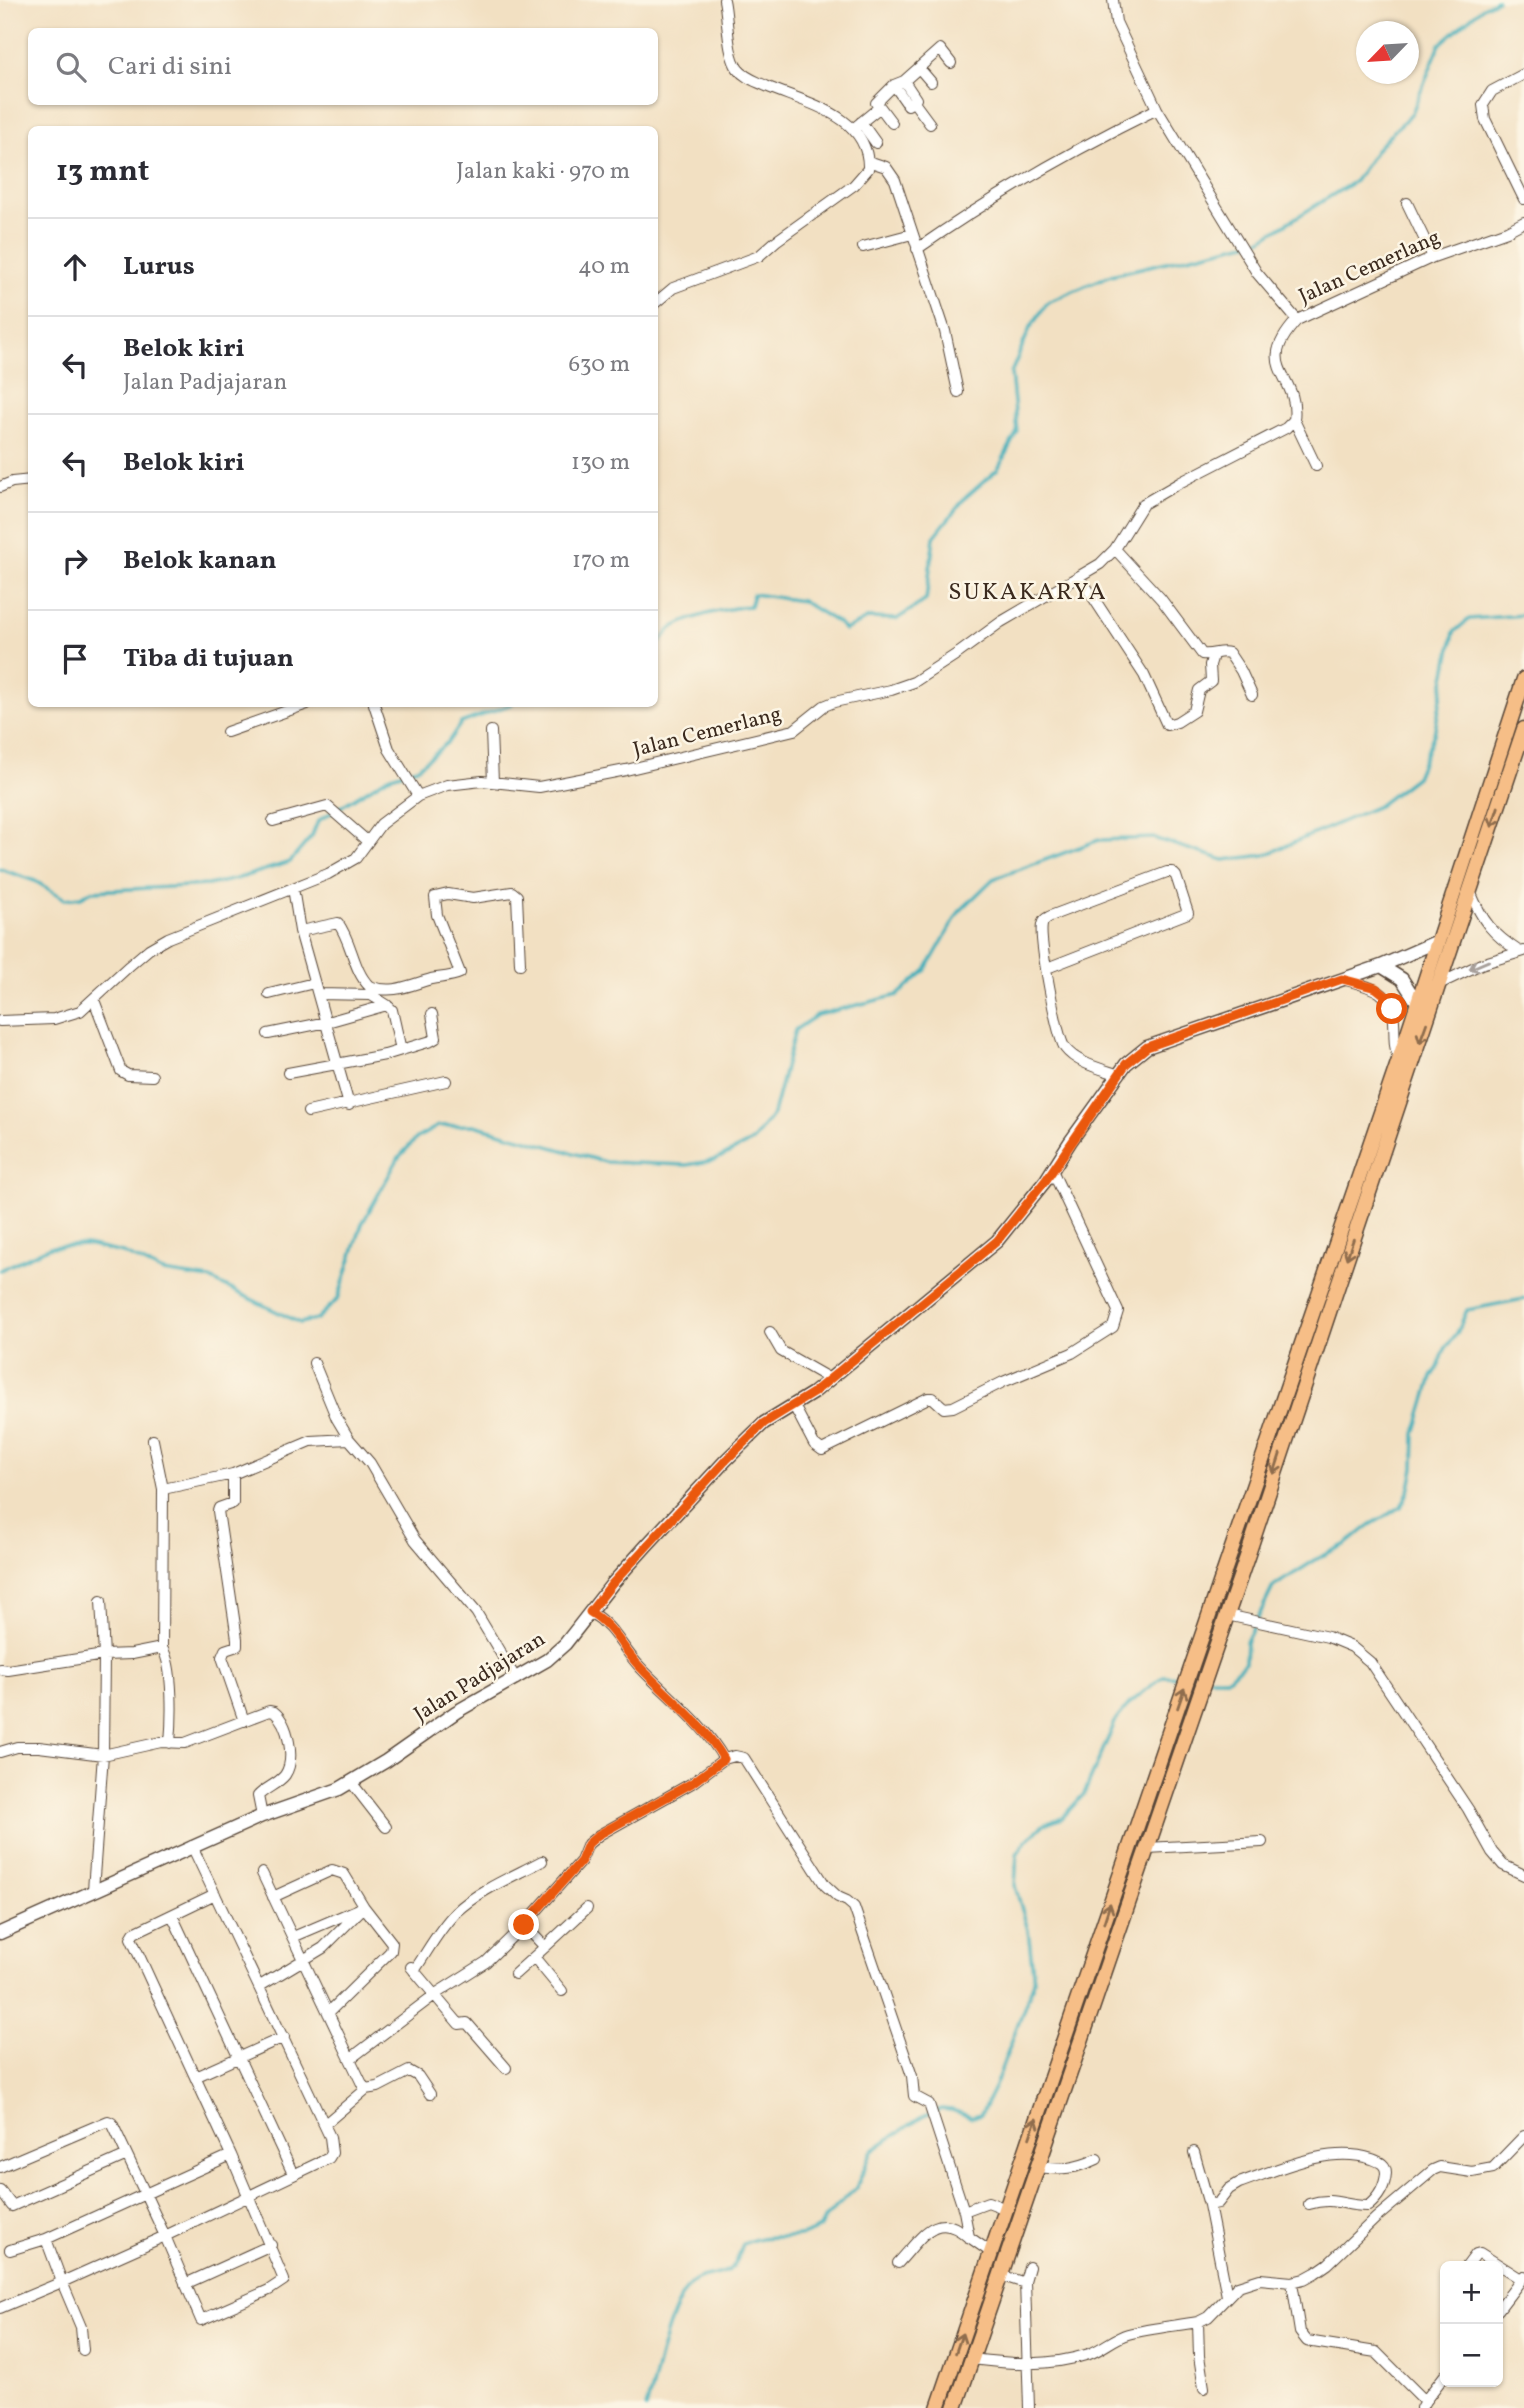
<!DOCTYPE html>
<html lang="id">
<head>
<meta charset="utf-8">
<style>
  :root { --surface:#fff; --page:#f2f2f3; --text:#2b2b33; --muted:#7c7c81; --line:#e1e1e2 }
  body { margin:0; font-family:Vollkorn,serif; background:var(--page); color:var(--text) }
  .controls { position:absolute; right:21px; bottom:21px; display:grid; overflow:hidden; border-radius:10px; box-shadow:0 2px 5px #0004 }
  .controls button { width:63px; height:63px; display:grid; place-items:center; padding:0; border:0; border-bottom:2px solid var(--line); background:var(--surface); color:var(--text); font:35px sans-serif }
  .compass { position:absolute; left:1356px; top:21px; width:63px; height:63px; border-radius:50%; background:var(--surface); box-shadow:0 2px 5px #0004; rotate:245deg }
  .stop { position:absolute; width:21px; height:21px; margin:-16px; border:5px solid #ea580c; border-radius:50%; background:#fff }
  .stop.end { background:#ea580c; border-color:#fff; box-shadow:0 2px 7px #0008 }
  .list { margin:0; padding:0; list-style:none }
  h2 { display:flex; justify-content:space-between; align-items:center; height:91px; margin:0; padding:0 28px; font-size:30px }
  h2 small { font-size:23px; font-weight:400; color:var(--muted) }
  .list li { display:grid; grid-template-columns:46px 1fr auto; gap:21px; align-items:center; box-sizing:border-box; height:98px; padding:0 28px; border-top:2px solid var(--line) }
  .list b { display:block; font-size:26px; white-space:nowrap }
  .list p { margin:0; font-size:23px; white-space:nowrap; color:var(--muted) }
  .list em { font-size:23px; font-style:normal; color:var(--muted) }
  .icon { flex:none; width:38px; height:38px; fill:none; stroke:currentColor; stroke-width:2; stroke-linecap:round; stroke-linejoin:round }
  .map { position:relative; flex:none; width:1524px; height:2408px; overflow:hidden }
  .search { position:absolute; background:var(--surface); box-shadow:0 2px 5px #0004; left:28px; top:28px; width:630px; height:77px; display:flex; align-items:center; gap:18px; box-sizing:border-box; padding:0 24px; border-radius:10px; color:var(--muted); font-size:26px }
  .panel { position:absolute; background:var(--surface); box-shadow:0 2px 5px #0004; left:28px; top:126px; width:630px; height:581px; border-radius:10px }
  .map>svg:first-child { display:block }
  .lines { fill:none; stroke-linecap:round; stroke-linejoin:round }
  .stream { stroke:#3eaeba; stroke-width:3.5 }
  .minor-casing { stroke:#564537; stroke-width:12 }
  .tertiary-casing { stroke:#564537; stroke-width:15 }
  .primary-casing { stroke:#564537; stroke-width:17 }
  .minor { stroke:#fff; stroke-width:10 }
  .tertiary { stroke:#fff; stroke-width:12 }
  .primary { stroke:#f6be87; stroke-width:14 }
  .oneway { stroke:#8f6d4d }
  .oneway2 { stroke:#a79f9a }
  .route { stroke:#ea580c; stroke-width:9 }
  .labels { text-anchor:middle; stroke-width:5; stroke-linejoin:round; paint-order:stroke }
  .street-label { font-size:21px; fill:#3b2a1e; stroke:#fcf5e5 }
  .quarter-label { font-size:24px; letter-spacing:2px; fill:#3b2a1e; stroke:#fcf5e5 }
</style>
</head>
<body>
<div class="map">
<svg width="1524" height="2408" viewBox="0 0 1524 2408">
  <rect width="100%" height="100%" fill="#fcf5e5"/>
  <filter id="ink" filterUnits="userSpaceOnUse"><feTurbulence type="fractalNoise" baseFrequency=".0143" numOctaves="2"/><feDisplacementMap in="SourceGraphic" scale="14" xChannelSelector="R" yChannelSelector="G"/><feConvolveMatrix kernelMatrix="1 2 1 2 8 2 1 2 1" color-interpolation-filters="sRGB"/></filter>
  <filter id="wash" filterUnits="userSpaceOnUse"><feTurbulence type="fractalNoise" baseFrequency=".00686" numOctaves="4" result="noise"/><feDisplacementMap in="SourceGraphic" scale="28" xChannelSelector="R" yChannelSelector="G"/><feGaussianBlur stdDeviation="1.57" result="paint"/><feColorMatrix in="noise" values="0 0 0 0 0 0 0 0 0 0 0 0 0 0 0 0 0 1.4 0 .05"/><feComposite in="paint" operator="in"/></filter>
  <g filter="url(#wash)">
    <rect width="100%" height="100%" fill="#f2e0c2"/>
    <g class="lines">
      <path class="stream" d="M654,648C663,643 665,632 674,627C698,614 723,609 750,606L753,594L802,601L838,623L845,630L869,618L897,619L926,600L934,537L965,498L998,469L1017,432L1011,373L1030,328L1048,302L1111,275L1260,240L1355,181L1379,146L1412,113L1440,44L1483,7L1497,0
        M0,869L35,881L65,899L81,897L92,891L208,885L236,879L290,862L312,836L318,821L388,777L417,768L448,742L461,723L512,704
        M0,1270L50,1247L86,1245L123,1253L163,1272L210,1279L300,1323L317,1319L338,1299L362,1224L399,1157L417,1138L438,1126L474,1125L605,1162L687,1165L715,1160L753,1141L773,1114L795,1030L817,1015L898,995L926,970L959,912L993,879L1099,840L1153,838L1224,860L1265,855L1378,806L1416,777L1434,734L1454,632L1469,619L1524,615
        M1209,1678H1228L1245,1662L1246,1642L1273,1587L1320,1557L1346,1544L1370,1525L1401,1507L1410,1488L1414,1468L1415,1434L1432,1377L1438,1368L1445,1349L1457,1333L1467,1310L1524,1299
        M646,2408C659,2369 663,2323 687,2288C699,2271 723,2280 735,2264C739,2258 740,2250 743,2244C767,2233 775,2239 799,2236C806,2235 814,2231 820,2228L825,2218L856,2188L872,2151L889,2139L922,2117L941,2109L952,2110L971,2117L981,2114L995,2086L1034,1981L1028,1930L1015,1886L1017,1854L1026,1841L1043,1825L1062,1818L1084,1794L1116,1720L1129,1704L1163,1676L1184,1677"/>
    </g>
  </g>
  <g filter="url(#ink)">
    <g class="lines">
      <defs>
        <path id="minor" d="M1113,0L1116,22L1157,109L1257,273L1297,320
          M919,68L931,82
          M1524,74L1492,91L1483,105L1485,119L1524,199
          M894,85L908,105L916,99L904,81
          M913,101L930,124
          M880,107L892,123
          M861,122L876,143
          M853,129L880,107L876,103L894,85L904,81L940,49L951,63
          M868,161L886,167L895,180L945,331L958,392
          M1407,203L1433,257
          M863,247L912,234
          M917,249C993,196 1073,150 1157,109
          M654,304L673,288L759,256L776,241L854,185L868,169C870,115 805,103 766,86C756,81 745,78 738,69C727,55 728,18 724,0
          M1294,420L1316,466
          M0,487L12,482L32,480
          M1115,549L1161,599L1202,654C1212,656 1220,650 1229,653L1241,671L1252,695
          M1078,578L1085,585L1144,675L1167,725L1177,722L1194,711L1199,690L1211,681L1210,665L1213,655
          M374,704L389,749L418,796
          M491,731L493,782
          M227,732L307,704
          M273,821L327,806L367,841
          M293,888L300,931L349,1105
          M1470,891C1482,921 1492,934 1520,952
          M300,931L338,923C352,942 353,970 369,986C392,995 410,985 431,979C441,977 451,977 460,973L437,915L435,897L448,894L473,898L512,892L517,896L520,964
          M1047,968L1188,913L1176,876L1172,872H1167L1053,915C1048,917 1043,919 1042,925C1039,940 1057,1037 1065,1048C1076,1063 1102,1069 1119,1075
          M1342,979C1367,986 1392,989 1394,1021C1395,1036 1393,1046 1399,1060
          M1441,983L1481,964L1524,951
          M269,994L314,983
          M318,994L371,995L387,1005
          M94,1000L121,1071L128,1075L152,1076
          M0,1021L54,1019L80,1011L129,966L149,949L168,938L328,874L356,858L381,824L418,796L447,785L482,781L539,787L626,770L794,730L824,706L834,702L891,690L914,682L960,652L1001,622L1100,564L1115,549L1143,504L1181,482L1286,428L1294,420C1300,373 1252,369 1297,320L1433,257L1507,231L1524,222
          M268,1034L327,1022L387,1005L392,1010L401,1050
          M288,1073L385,1055L431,1041L436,1038L432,1014
          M308,1112L446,1081
          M770,1332L781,1351L830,1379
          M314,1363L337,1419L349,1439
          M793,1404L814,1444L822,1450L928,1398H933L944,1408L953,1407L1003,1382L1072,1353L1113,1327L1118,1311L1052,1170
          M233,1474V1503L219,1508L218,1511L237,1639V1646L225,1650L222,1657L244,1721
          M163,1489L233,1474L311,1441L349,1439L370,1463L415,1540L476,1612L516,1679
          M101,1601L104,1655L132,1654L162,1648L163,1489L153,1440
          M590,1612C615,1627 621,1647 640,1667C668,1697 703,1722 724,1759L735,1756L744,1758L825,1885L838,1897L847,1901L854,1907L912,2076L914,2096L929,2104L964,2211L969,2237L992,2253
          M1227,1615L1328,1637L1352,1647L1370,1662L1468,1809L1492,1852L1503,1865L1524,1875
          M162,1648C174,1666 172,1721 170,1743
          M0,1669L8,1670L104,1655L103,1755L93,1890
          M0,1752L17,1747H39L103,1755L161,1742L185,1743L269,1711L274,1712C288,1723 296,1759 285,1775C278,1784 265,1788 258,1796L262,1816
          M351,1782L386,1827
          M1147,1848L1262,1842
          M262,1873L350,2059
          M273,1897L332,1870L344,1874L364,1907L392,1943L391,1951L328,2013
          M172,1915L293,2174
          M293,1937L361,1908
          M545,1947L587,1908
          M534,1957L562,1991
          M411,1967L459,2024L467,2023L506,2068
          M414,1971C428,1951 438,1930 456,1912C479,1890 514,1876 542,1861
          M515,1974L545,1947L524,1925
          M260,1986L323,1948L364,1907
          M195,2077L284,2037
          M365,2089L378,2087L409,2071L418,2076L430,2094
          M325,2124L365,2090L350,2059L437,1993L486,1962L524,1925L581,1861L588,1844L599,1835L692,1783L724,1759
          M1194,2152L1209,2205L1227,2296
          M0,2167L108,2121L112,2123L165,2236L329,2158L332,2153L330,2137L192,1846
          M1037,2167C1061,2170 1076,2169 1097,2159
          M0,2190L12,2206L127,2155
          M1209,2205L1218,2203L1229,2189L1239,2183C1280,2169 1329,2145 1372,2159C1380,2162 1386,2164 1386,2173C1385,2187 1378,2198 1368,2206C1345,2207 1335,2196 1309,2204
          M964,2211L988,2202L1006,2209
          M46,2239L231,2155
          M10,2250L46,2239L62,2282L165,2236L201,2320L269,2290L284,2280L231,2155L131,1938L134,1933L215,1894
          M898,2263C920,2240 936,2207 968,2237
          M1467,2266L1476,2254L1480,2253L1521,2279
          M1029,2267L1025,2281L1029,2408
          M1000,2275L1025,2283
          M1292,2282L1300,2332L1307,2341L1376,2352L1425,2401L1421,2408
          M185,2284L271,2245
          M0,2308L62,2282L81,2327L83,2350
          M1498,2310L1524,2276
          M1198,2322L1199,2356L1204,2388
          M971,2359C1012,2364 1049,2367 1089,2354C1103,2349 1114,2338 1128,2334C1151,2328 1175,2326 1198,2322L1208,2317L1238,2286L1260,2279L1292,2282L1304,2279L1315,2273L1328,2264L1376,2218L1433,2170L1440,2167L1472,2172L1493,2168L1524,2136
          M1425,2401L1445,2375"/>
        <path id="tertiary" d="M1381,966L1402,979L1418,1004
          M0,1933L262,1816L339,1789L386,1761L456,1712L547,1660L565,1644L612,1584L647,1545L726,1460L764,1423L813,1393L997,1241L1046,1180L1070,1142L1126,1064L1147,1047L1381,966L1438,941"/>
        <path id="primary" d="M938,2408L1399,1060L1524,679
          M955,2408L1248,1554L1524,729"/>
      </defs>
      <use href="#minor" class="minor-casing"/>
      <use href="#tertiary" class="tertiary-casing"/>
      <use href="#primary" class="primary-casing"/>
      <use href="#minor" class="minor"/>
      <use href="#tertiary" class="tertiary"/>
      <use href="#primary" class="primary"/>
    </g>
    <defs><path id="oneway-shaft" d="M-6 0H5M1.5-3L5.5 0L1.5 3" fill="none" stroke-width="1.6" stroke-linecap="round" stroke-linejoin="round" transform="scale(1.75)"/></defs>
    <g class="oneway">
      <use href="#oneway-shaft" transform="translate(1495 817) rotate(108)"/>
      <use href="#oneway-shaft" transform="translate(1423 1033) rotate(110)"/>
      <use href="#oneway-shaft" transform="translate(1350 1249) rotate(109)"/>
      <use href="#oneway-shaft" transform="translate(1277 1464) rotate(108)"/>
      <use href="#oneway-shaft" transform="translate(1181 1698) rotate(-71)"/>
      <use href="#oneway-shaft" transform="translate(1107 1913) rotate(-72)"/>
      <use href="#oneway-shaft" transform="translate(1033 2128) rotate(-71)"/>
      <use href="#oneway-shaft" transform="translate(959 2343) rotate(-71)"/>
    </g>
    <use class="oneway2" href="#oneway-shaft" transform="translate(1479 965) rotate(157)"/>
  </g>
  <g class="lines" filter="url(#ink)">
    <path class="route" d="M524,1925L581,1861L588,1844L598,1835L692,1783L724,1759C703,1723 668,1697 640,1667C621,1647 615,1627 590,1612L612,1584L726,1460L764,1423L813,1393L997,1241L1046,1180L1126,1064L1147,1047L1342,979L1376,988L1386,996L1392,1009"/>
  </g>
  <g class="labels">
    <g class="street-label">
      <text transform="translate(1369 266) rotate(-24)" y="7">Jalan Cemerlang</text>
      <text transform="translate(707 731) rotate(-14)" y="7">Jalan Cemerlang</text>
      <text transform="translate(479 1676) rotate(-32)" y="7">Jalan Padjajaran</text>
    </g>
    <g class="quarter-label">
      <text x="1028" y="599">SUKAKARYA</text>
    </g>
  </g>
</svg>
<div class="controls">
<button>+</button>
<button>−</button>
</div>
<svg class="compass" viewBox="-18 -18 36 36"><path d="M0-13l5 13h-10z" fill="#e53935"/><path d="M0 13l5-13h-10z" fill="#7c7c81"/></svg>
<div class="stop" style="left:1392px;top:1009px"></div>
<div class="stop end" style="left:524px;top:1925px"></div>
<div class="search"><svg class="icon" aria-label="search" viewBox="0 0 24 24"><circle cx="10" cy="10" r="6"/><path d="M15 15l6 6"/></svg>Cari di sini</div>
<section class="panel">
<h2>13 mnt<small>Jalan kaki · 970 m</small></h2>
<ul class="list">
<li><svg class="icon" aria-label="ahead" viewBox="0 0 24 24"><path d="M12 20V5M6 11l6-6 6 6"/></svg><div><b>Lurus</b></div><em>40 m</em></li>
<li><svg class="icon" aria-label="left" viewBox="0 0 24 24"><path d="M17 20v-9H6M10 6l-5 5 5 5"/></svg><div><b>Belok kiri</b><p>Jalan Padjajaran</p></div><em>630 m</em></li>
<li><svg class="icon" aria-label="left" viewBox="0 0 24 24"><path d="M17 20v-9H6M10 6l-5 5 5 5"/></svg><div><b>Belok kiri</b></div><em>130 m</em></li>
<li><svg class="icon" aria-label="right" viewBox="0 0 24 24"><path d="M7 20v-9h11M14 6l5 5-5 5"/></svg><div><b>Belok kanan</b></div><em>170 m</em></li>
<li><svg class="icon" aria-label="arrive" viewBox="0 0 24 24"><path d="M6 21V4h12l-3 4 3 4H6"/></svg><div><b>Tiba di tujuan</b></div></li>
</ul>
</section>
</div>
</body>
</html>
